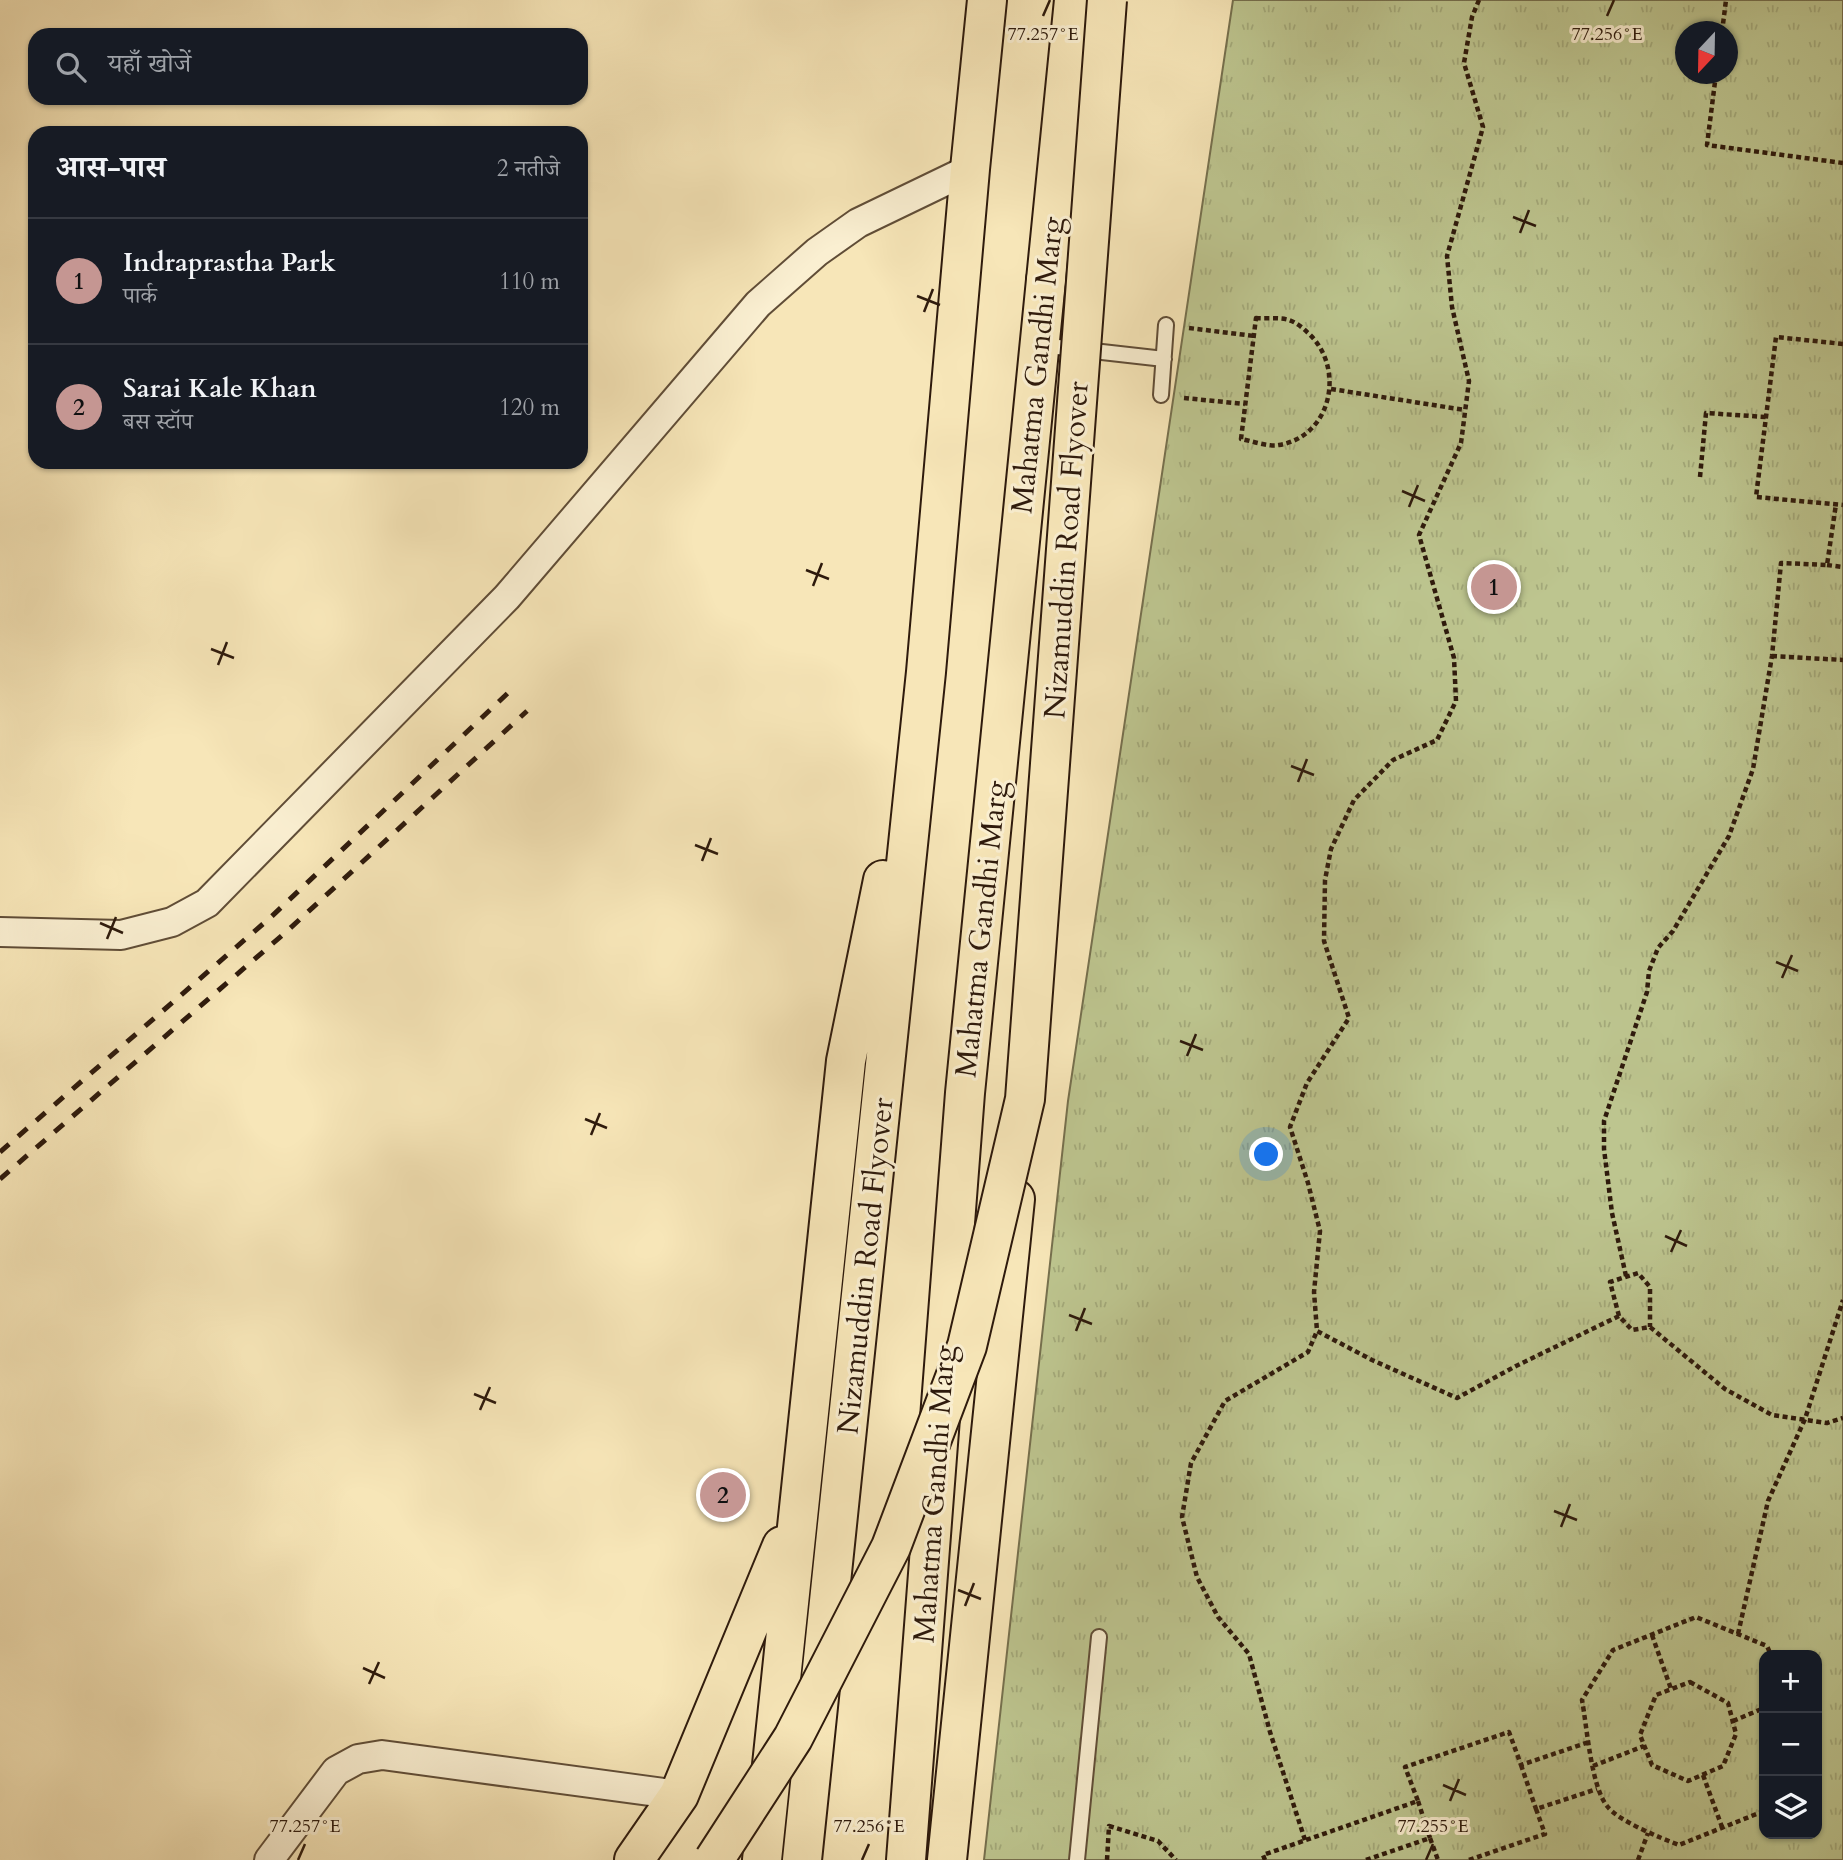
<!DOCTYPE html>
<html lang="hi">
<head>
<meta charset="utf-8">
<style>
  :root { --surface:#171b24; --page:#242831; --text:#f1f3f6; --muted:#9ea1a6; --line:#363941; --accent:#c59692 }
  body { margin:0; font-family:Cardo,"Noto Serif Devanagari",serif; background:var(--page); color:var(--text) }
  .controls { position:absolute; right:21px; bottom:21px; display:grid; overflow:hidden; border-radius:14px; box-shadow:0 2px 5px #0004 }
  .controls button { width:63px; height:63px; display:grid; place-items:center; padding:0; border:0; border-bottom:2px solid var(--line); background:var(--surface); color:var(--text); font:35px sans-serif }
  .compass { position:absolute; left:1675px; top:21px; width:63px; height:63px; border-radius:50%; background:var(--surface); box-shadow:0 2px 5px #0004; rotate:202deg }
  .you { position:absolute; left:1267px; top:1155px; width:24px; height:24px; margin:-18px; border:5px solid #fff; border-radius:50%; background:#1a73e8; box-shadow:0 0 0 10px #1a73e833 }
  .badge { display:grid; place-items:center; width:46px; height:46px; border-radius:50%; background:var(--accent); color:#111; font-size:23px; font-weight:700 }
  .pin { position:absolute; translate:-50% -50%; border:4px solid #fff; box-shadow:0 2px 7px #0006 }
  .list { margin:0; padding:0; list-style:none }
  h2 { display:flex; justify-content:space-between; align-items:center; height:91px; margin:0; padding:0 28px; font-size:30px }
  h2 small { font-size:23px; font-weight:400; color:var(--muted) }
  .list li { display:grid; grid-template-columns:46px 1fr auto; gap:21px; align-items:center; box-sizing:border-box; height:126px; padding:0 28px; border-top:2px solid var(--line) }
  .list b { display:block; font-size:26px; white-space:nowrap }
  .list p { margin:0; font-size:23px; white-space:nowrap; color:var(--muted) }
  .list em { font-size:23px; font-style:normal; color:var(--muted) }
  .icon { flex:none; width:38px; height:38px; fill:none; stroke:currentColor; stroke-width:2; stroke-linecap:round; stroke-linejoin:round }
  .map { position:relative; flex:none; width:1843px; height:1860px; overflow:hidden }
  .search { position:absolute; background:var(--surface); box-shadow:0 2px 5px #0004; left:28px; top:28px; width:560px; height:77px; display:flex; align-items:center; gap:18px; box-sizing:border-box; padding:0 24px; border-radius:21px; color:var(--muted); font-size:26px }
  .panel { position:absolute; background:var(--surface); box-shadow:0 2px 5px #0004; left:28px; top:126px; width:560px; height:343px; border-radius:21px }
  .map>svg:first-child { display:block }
  .grass { fill:url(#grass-tufts); stroke:#76704e; stroke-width:2; fill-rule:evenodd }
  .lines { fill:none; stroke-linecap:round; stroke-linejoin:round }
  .service-casing { stroke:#604d37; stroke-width:18 }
  .minor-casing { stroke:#604d37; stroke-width:32 }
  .primary-casing { stroke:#2e1a0c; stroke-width:42 }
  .trunk-casing { stroke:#2e1a0c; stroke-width:42 }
  .path { stroke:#2e1a0c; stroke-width:4.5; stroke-dasharray:5 3.5; stroke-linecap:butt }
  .service { stroke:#faefd1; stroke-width:14 }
  .minor { stroke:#faefd1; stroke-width:28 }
  .primary { stroke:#f7e6b8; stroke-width:38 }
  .trunk { stroke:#f7e6b8; stroke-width:38 }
  .rail { stroke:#2e1a0c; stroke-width:5; stroke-dasharray:12 12; stroke-linecap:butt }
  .trunk-bridge-casing { stroke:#2e1a0c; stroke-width:42; stroke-linecap:butt }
  .trunk-bridge { stroke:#f7e6b8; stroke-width:38 }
  .ticks { fill:none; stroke:#2e1a0c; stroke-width:2.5 }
  .labels { text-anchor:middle; stroke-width:6; stroke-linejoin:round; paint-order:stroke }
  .street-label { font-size:30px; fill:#2e1a0c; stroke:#faefd1 }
  .ticks-label { font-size:18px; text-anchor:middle; fill:#2e1a0c; stroke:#faefd1; stroke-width:6; stroke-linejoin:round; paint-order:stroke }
</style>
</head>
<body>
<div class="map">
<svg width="1843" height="1860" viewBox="0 0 1843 1860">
  <defs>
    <pattern id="grass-tufts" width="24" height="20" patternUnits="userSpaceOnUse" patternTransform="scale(1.75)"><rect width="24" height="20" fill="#bdc58f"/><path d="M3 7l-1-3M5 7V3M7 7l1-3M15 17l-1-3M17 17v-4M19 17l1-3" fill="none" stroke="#a3a97a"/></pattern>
  </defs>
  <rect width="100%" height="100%" fill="#f7e6b8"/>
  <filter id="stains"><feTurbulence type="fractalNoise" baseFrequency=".00286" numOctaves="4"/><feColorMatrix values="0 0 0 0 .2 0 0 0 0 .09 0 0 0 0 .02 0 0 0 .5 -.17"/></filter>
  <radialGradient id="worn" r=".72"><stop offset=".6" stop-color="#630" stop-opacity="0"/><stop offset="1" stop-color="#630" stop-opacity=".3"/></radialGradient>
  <path class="grass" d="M1233,0H1843V1860H984L1068,1101ZM1686,32H1728V74H1686ZM1764,1655H1817V1834H1764Z"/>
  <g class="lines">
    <defs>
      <path id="service" d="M1040,345L1164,359
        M1161,395L1166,325
        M1077,1860L1099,1637"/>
      <path id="minor" d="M0,932L121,935L172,922L207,903L507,597L758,304L817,252L858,223L970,169
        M269,1860L336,1771L358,1759L382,1755L679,1795"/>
      <path id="primary" d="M1046,280L1074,0"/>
      <path id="trunk" d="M634,1860L679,1795L782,1546
        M762,1860L846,1061L883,880
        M802,1860L926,672L970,169L987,0
        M906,1860L965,1093L1046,280
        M947,1860L1015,1199"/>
    </defs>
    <use href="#service" class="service-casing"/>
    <use href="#minor" class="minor-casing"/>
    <use href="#primary" class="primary-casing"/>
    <use href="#trunk" class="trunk-casing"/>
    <path class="path" d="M1479,0L1472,17L1464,63L1483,127L1447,256L1452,307L1469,381L1461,443L1419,535L1454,658L1456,701L1437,740L1393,760L1354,800L1331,849L1325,880L1324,941L1349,1018L1307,1083L1290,1127L1308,1183L1320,1231L1314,1292L1317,1331L1372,1360L1457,1398L1516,1366L1619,1316L1632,1330L1650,1327L1725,1389L1772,1415L1827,1423L1843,1418
      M1722,32L1726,0
      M1716,74L1707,145L1843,163
      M1256,318C1266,319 1279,317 1289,320C1295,322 1302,327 1307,332C1346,366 1333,436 1279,445C1268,447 1252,441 1241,439Z
      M1189,328L1254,336
      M1843,344L1776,337L1756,497L1843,505
      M1331,389L1465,410
      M1184,398L1245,404
      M1700,477L1706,413L1766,417
      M1827,565L1843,567
      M1772,656L1843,660
      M1626,1276L1612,1213L1604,1149V1121L1647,992L1649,971L1658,948L1673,931L1729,836L1753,769L1772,656L1781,563L1827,565L1836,504
      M1619,1316L1610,1282L1638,1273L1650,1287V1327
      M1738,1634L1768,1501L1805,1419L1843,1300
      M1652,1635L1671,1689
      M1690,1682L1728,1703L1736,1734L1723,1766L1688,1781L1652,1765L1640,1735L1656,1695Z
      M1733,1721L1764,1708
      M1521,1765L1536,1809
      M1593,1766L1644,1746
      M1703,1775L1722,1827
      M1418,1801L1430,1838
      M1764,1811L1679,1845C1661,1838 1618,1821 1607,1806C1591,1786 1587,1727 1582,1700L1613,1650L1696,1617L1767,1646L1771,1655
      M1305,1840L1270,1732L1249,1654L1218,1617L1197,1577L1182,1517L1191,1463L1225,1401L1308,1352L1317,1331
      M1107,1860L1109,1826L1158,1841L1176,1860
      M1265,1860L1263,1855L1418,1801L1405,1767L1509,1732L1521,1765L1589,1742
      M1366,1860L1430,1838L1438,1860
      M1469,1860L1545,1834L1536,1809L1597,1789
      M1638,1860L1648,1833"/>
    <use href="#service" class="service"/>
    <use href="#minor" class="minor"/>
    <use href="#primary" class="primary"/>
    <use href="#trunk" class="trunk"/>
    <path class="rail" d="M0,1152L271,917L508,693
      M0,1179L286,932L527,711"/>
    <defs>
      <path id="trunk-bridge" d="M714,1860L793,1738L891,1547L967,1346L1025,1099L1107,0"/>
    </defs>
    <use href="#trunk-bridge" class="trunk-bridge-casing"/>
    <use href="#trunk-bridge" class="trunk-bridge"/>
  </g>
  <path class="ticks" d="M1043,16L1050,0M1607,16L1614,0M1513,217L1536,226M1520,233L1529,210M917,296L940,305M924,312L933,289M1402,491L1425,501M1409,507L1418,485M806,570L829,579M813,586L822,563M211,649L234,658M218,665L227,642M1291,766L1314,775M1298,782L1307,759M695,845L718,854M702,861L711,838M100,923L123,933M107,939L116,917M1776,962L1798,971M1782,978L1792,955M1180,1041L1203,1050M1187,1056L1196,1034M585,1119L607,1128M591,1135L600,1113M1665,1236L1687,1246M1671,1252L1681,1230M1069,1315L1092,1324M1076,1331L1085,1308M474,1394L496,1403M480,1410L490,1387M1554,1511L1577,1520M1561,1527L1570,1504M958,1590L981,1599M965,1606L974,1583M363,1668L385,1678M369,1684L379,1662M1443,1785L1466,1795M1450,1801L1459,1779M298,1860L305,1844M862,1860L869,1844M1426,1860L1433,1844"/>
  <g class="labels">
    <g class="street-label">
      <text transform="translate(1037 365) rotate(-84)" y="10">Mahatma Gandhi Marg</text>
      <text transform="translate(1066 550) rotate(-86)" y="10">Nizamuddin Road Flyover</text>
      <text transform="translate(981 929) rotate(-84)" y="10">Mahatma Gandhi Marg</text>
      <text transform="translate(865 1266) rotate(-84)" y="10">Nizamuddin Road Flyover</text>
      <text transform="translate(934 1494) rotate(-86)" y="10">Mahatma Gandhi Marg</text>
    </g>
  </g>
  <g class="ticks-label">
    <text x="1043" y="40">77.257°E</text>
    <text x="1607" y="40">77.256°E</text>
    <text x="305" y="1832">77.257°E</text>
    <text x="869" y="1832">77.256°E</text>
    <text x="1433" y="1832">77.255°E</text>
  </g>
  <rect width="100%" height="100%" filter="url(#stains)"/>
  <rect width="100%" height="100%" fill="url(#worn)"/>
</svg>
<div class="controls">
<button>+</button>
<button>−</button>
<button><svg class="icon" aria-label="layers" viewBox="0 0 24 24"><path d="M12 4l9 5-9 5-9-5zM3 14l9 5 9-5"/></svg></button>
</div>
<svg class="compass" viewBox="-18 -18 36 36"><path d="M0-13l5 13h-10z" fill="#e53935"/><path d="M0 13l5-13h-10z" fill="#9ea1a6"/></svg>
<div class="you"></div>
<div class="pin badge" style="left:1494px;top:587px">1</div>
<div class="pin badge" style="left:723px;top:1495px">2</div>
<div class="search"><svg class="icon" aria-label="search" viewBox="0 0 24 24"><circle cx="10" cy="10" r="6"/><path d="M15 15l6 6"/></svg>यहाँ खोजें</div>
<section class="panel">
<h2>आस-पास<small>2 नतीजे</small></h2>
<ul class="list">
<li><span class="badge">1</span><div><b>Indraprastha Park</b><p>पार्क</p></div><em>110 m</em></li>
<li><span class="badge">2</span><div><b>Sarai Kale Khan</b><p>बस स्टॉप</p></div><em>120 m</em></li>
</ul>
</section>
</div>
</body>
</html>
